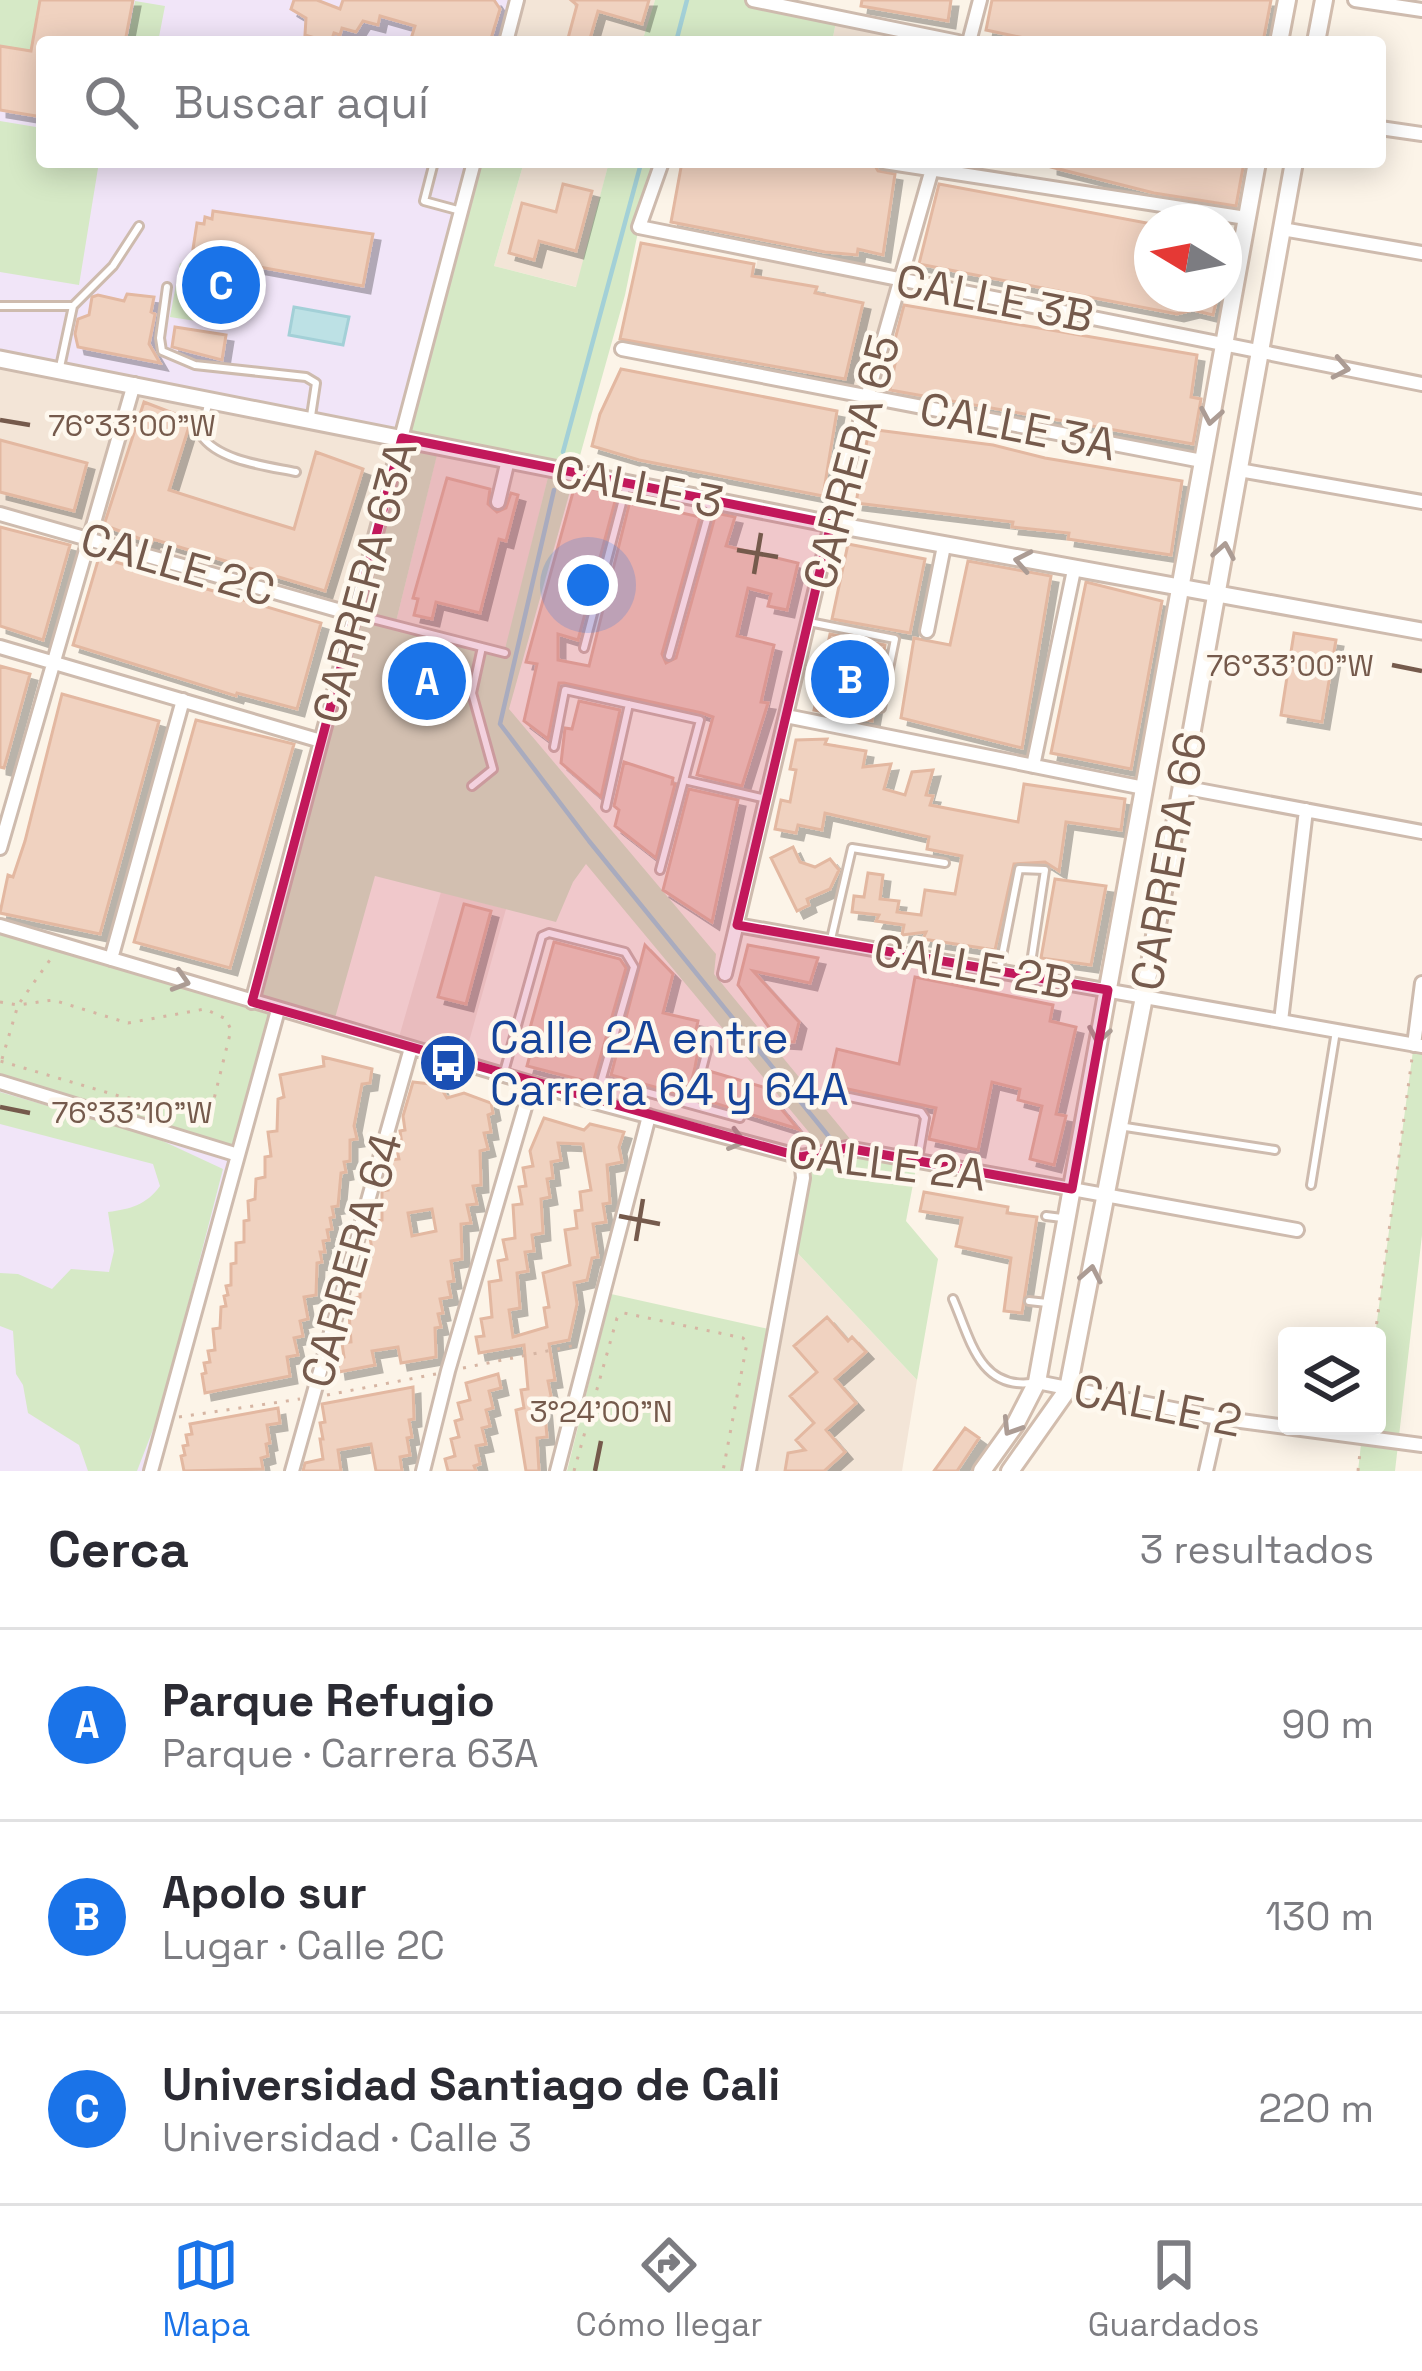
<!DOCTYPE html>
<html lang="es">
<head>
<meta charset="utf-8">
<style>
  :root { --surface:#fff; --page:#f7f7f7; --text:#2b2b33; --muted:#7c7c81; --line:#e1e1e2; --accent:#1a73e8 }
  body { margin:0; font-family:"Space Grotesk",sans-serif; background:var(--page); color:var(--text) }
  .controls { position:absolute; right:36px; bottom:36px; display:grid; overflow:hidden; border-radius:12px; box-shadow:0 6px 30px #0003 }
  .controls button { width:108px; height:108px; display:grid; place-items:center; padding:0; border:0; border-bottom:3px solid var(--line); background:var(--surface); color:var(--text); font:60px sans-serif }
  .compass { position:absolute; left:1134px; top:204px; width:108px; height:108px; border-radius:50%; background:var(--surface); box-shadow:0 6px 30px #0003; rotate:280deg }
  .you { position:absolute; left:588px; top:585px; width:42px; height:42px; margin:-30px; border:9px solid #fff; border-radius:50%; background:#1a73e8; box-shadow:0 0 0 18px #1a73e833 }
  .badge { display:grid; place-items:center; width:78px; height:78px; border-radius:50%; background:var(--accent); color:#fff; font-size:39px; font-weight:700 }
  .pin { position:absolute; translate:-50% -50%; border:6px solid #fff; box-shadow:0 3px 12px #0006 }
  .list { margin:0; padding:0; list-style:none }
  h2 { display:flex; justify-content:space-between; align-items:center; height:156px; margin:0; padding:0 48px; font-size:51px }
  h2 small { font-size:39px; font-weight:400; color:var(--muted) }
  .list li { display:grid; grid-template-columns:78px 1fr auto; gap:36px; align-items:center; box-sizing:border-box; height:192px; padding:0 48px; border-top:3px solid var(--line) }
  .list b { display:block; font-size:45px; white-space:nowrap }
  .list p { margin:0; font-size:39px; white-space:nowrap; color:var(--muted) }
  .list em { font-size:39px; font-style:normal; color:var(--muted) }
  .icon { flex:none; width:66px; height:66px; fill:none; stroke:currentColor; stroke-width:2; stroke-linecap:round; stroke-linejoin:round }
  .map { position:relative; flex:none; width:1422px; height:1471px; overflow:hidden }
  .search { position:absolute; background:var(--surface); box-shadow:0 6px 30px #0003; left:36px; right:36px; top:36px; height:132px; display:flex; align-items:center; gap:30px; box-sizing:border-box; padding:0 42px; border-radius:12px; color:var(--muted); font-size:45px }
  .sheet { height:732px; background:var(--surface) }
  nav { display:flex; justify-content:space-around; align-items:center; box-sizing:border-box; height:168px; border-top:3px solid var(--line); background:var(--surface); font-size:33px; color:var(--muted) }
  nav a { display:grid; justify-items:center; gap:6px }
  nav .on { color:var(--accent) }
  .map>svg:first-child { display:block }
  .residential { fill:#f3e5d7 }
  .education { fill:#f1e5f8 }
  .green { fill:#d6e9c6; fill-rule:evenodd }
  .water { fill:#bde1e5; stroke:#a3d0d7; stroke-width:3 }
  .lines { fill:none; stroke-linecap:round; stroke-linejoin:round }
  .stream { stroke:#a3d0d7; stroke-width:4.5 }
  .building { fill:#f0d2c0; stroke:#e3b8a1; stroke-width:3; fill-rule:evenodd; filter:url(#shadow) }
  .service-casing { stroke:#cebbae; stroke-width:12 }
  .minor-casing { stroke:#cebbae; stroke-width:18 }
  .tertiary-casing { stroke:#cebbae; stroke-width:21 }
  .secondary-casing { stroke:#d2bdae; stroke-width:22 }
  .path { stroke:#d6b5a3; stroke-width:3; stroke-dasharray:3 9; stroke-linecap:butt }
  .service { stroke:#fff; stroke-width:6 }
  .minor { stroke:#fff; stroke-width:12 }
  .tertiary { stroke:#fff; stroke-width:15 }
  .secondary { stroke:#fff; stroke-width:16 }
  .oneway { stroke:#ac9c94 }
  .marked { fill:#c2185b; fill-opacity:0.2; stroke:#c2185b; stroke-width:9; stroke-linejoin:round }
  .ticks { fill:none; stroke:#755a4c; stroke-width:4.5 }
  .labels { text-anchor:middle; stroke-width:9; stroke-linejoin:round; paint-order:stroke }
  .street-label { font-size:45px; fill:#755a4c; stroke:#fef8ee }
  .transit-label { font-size:45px; fill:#164399; stroke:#fef8ee; text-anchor:start }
  .ticks-label { font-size:30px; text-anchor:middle; fill:#755a4c; stroke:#fef8ee; stroke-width:9; stroke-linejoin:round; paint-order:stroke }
</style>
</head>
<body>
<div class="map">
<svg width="1422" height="1471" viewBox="0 0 1422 1471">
  <defs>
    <filter id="shadow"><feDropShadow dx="7" dy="7" stdDeviation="0" flood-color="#0004"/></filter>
  </defs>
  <rect width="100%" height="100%" fill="#fcf4e8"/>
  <path class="residential" d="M517,0H655L642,42H506Z
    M837,17L958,42H832Z
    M524,162H609L577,287L494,266Z
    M759,251L901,279L867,397L805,386L815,326L748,313Z
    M0,359L402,438L355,615L0,514Z
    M439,446L550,469L505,653L395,626Z
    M441,892L506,909L463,1063L397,1044Z
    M791,1246L917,1380L902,1471H749Z"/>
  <path class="education" d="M0,0H517L506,42H42V162H474L402,438L0,359Z
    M0,1083L238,1155L151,1471H0Z"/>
  <path class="green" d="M0,0H41L31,51L0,46Z
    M655,0H753L837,17L832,42H642Z
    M135,1L165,6L158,42H127Z
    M0,121L42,128V162H99L79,285L0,272Z
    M474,162H524L494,266L576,287L609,162H662L639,227L625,295L509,709L716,954L714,974L860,1151L917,1163L906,1221L938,1259L917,1380L791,1246L801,1157L827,1154L586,864L573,882L556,922L375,876L333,1025L278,1010L238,1155L0,1082V926L252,1001ZM439,447L550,469L504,653L395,626Z
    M180,263L225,271L215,324L170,317Z
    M1422,983V1235L1395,1471H1358L1363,1426H1377L1375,1336Z
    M0,1092L152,1136L223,1169L161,1409L137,1471H88L79,1445L28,1413L23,1385L16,1374L13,1331L0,1326V1273L18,1274L52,1289L71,1269L109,1272L114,1251L108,1212C131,1209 146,1205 160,1186L153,1164L0,1124Z
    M611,1294L769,1329L742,1471H567Z"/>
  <path class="water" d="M294,307L349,317L343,345L289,335Z"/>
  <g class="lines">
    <path class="stream" d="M676,42L687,0
      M563,452L640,167
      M554,490L500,724L589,841L830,1138"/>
  </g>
  <path class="building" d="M40,0H133L125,42H42V117L0,110V46L31,51Z
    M294,0H317L340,9L343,0H494L500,9L490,42H410L415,26L380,16L378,25L363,21L356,32L342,28L340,35L334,33L331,42H314L315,38L305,35L306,18L291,9Z
    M571,0H649L642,24L598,11L589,42H567L577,5Z
    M862,0H951L948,21L861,6Z
    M992,0H1271L1263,42H1043L986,30Z
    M682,162L874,164L878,171L895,174L883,255L858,249L857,255L825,252L671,222Z
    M1051,162H1244L1236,206L1154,193L1051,167Z
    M563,184L592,191L576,251L539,241L534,260L509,253L522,203L556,212Z
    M939,184L1152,224V294H1218L1213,315L1193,310L1177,314L919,264Z
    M213,211L373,234L363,286L254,266L252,274L205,266L206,259L199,258L200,250L193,249L197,223L204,224L205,217L212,219Z
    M641,243L754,264L752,276L817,287L815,293L863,303L845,379L620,339Z
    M127,294L154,297L151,312L155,314L149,344L160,363L78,347L75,334L78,319L89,315L92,297L98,295L124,301Z
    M904,305L1197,355L1191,397L1201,399L1193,444L890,390L898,348L893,347Z
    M175,327L226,335L222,360L172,347Z
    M621,369L837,411L823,496L639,460L592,446L600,414Z
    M144,402L191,420L169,490L248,515L294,529L316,452L363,469L325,591L153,539L151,543L104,525Z
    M869,429L993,445L1045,458L1182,481L1171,555L1068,539L1069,533L1012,527L1013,522L856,503Z
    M0,440L87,463L74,511L0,492Z
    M447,478L490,489L488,504L497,512L506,508L511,493L518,495L506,541L499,539L480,613L436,602L432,619L414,615L418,599L413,598Z
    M575,485L617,494L578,640L558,634V660L589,666L630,501L700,517L662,654L666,663L676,658L716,513L735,517L726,546L798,563L787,610L768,606L771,594L748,588L737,636L774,645L761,702L768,703L742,786L697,775L713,717L702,713L564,683H559L548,739L524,721L537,664L526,662Z
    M0,527L70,545L43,640L0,626Z
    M848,544L925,559L910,633L832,619Z
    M99,557L321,623L297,709L237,693L236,696L73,645Z
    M968,561L1051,576L1022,748L901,718L914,638L950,645Z
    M1086,582L1162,601L1131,769L1051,753Z
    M1294,633L1336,640L1322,722L1281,715Z
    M830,634L885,645L872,721L814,710Z
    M0,666L30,674L4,768L0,767Z
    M62,694L159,721L100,934L0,913L8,875L13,877L25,841Z
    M579,701L620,710L601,797L561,763L565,728L572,729Z
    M196,720L294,744L230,968L134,942Z
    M827,739L825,744L866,751L863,767L891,764L884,789L905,795L912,772L933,770L926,795L933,796L930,805L1018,822L1024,784L1125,799L1121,830L1066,822L1059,871L1045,862L1014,864L995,950L923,939L926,932L902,935L904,925L876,921L879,915L852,912L854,896L864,897L868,873L883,875L880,899L899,901L897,912L921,915L925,890L955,894L962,856L927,849L929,837L825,813L822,830L798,825L796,833L775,829L781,800L790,802L796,770L790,769L796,740Z
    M624,762L673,778L672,784H675L656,858L615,826L619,810L614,806Z
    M689,789L738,800L712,922L663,890Z
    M793,847L800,862L815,867L830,859L839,870L830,889L807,899L809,905L797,911L771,858Z
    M1055,879L1106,886L1091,965L1041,958Z
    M464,904L491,911L466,1004L438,997Z
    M554,942L620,959L626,968L593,1083L527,1066L530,1055L523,1053Z
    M645,945L673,974L663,1013L698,1021L695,1034L701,1035L695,1067L690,1087L682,1085L680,1094L611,1075Z
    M748,945L818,958L810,983L753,971L799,1022L794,1042L779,1041L738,985Z
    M915,977L1053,1005L1050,1021L1076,1027L1056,1114L1066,1116L1054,1165L1030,1159L1042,1106L1018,1100L1020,1089L992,1082L978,1150L929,1139L936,1108L829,1085L837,1049L899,1064Z
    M323,1057L372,1069L370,1083L362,1084L354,1126L357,1139L350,1140V1161L344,1162L346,1172L341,1173L338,1206L332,1207L334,1217L330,1218L332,1229L327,1230L329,1240L323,1241L325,1252H320L322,1262L317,1263L316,1295L304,1297L308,1319L300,1321L303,1336L294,1338L298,1355L287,1357L290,1376L205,1393L202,1374L206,1373L204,1363L210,1362L208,1351L215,1350L213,1329L220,1328L221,1307L226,1306L224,1296L228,1295L226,1286L231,1285V1264L236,1263V1243L244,1242V1221L249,1220L248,1201L255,1199L256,1179L265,1177V1157L271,1156L268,1132L277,1131L278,1099L284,1097L280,1075L324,1066Z
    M709,1071L763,1087L798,1129L711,1102L705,1098Z
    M413,1082L439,1085L447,1098L464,1093L491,1103L493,1113L488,1115L491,1132L484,1133L488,1149L480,1151L481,1185L473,1186L477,1204L467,1205L471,1223L461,1224L462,1259L451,1261L454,1281L448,1282L451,1297L440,1299L443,1313L438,1314L441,1327L435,1328L436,1357L401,1363L398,1347L372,1351L375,1365L339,1372L337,1358L344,1357L342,1343L351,1342L349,1313L356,1312L354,1298L360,1297V1269L369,1265L366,1250L372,1249L370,1238L376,1237L373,1222L382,1220V1191L388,1190L386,1175L392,1174L390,1160L399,1159L396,1145L402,1144L400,1131L405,1130L403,1116ZM432,1209L436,1231L412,1236L408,1213Z
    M544,1118L584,1130L590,1124L624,1132L619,1147L622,1162L607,1165L610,1203L603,1204L606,1222L593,1224L598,1257L592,1258L587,1280L574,1283L577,1304L569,1340L549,1344L555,1380L548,1381L552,1401L544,1402L547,1437L537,1438L539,1471H526L516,1410L524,1408L521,1390L528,1389L524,1345L479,1353L476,1337L484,1336L481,1319L492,1317L489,1282L501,1280L498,1261L507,1259L503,1240L515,1238L513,1205L522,1204L519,1187L526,1186L523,1168L533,1166L530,1151ZM558,1143L583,1144L591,1190L580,1192L582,1210L575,1211L577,1228L565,1230L570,1265L543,1273L549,1307L544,1308L547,1327L513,1337L509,1310L520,1308L517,1273L528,1271L525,1252L534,1251L532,1235L543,1233L541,1199L550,1197L547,1179L553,1178L551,1162L561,1160Z
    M924,1192L1008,1207L1007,1213L1037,1217L1022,1313L1004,1311L1011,1258L956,1246L962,1218L920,1211Z
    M827,1317L848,1341L852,1337L866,1352L835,1379L856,1403L826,1430L845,1452L824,1471H785L788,1453L805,1450L796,1440L814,1423L790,1396L817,1372L794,1346Z
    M498,1374L501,1388L489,1391L493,1408L486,1410L490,1426L482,1428L486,1444L476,1446L480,1464L474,1466L476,1471H448L445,1459L455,1456L451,1439L459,1437L455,1421L462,1419L458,1403L470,1400L466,1383Z
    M413,1387L414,1419L409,1420L412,1437L407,1438L410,1455L400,1457L402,1471H376L371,1444L338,1450L341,1471H303L305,1463L323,1459L320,1439H323L320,1423L325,1422L322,1404Z
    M278,1408L280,1423L267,1425L270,1443L266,1444L268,1456L261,1458L263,1469L184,1471L181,1456L185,1455L183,1446L188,1445L186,1435L192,1434L190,1424Z
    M965,1428L979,1438L957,1471H934Z"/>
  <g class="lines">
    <defs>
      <path id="service" d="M434,162L424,201L461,211
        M167,287L160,338L162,351L195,365L306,377L316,383L311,416
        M0,306H73L113,266L139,226
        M60,367L73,306
        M209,400L201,435C218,461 267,466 296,472
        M357,615L505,653
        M809,622L895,639L881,708
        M584,648L627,484
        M669,656L711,505
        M554,747L565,690L700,720L660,870
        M684,780L766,799
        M472,786L493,769L472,693L482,647
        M606,807L629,704
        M831,939L852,848L945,863
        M999,971L1019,869L1045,870L1029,976
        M504,1072L542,936L549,933L625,952L634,967L596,1099
        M602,1080L740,1118
        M849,1097L921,1112L925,1118L918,1159
        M693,1104L707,1050
        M1119,1126L1275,1150
        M1311,1185L1336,1031
        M1046,1216L1062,1218
        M953,1299C970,1338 979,1389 1031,1383
        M1029,1301L1047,1303"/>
      <path id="minor" d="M753,0L958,42
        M1355,0L1422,10
        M506,42L517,0
        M969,42L980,0
        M1380,128L1422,134
        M662,162L639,227L1422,384
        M884,162L1246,218
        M1282,229L1422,253
        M622,349L1202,461
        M1239,470L1422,502
        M498,502L508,460
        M0,514L355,615
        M927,631L944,546
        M0,647L321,741
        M786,716L1144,788
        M1033,766L1074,570
        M1182,787L1422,832
        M0,848L134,384
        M737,925L1422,1046
        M0,926L595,1102L801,1157L847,1148L1297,1230
        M111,959L183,700
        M725,974L831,524L934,162
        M252,1002L474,162
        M1281,1021L1306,810
        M1414,1045L1422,983
        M0,1082L238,1155
        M1037,1382L1218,1418L1422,1445
        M151,1471L278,1010
        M292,1471L411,1048
        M423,1471L448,1371L532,1083
        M557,1471L649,1116
        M749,1471L803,1178L801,1157
        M1206,1471L1218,1418"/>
      <path id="tertiary" d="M0,359L831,524L1422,631"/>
      <path id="secondary" d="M1279,42L1287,0
        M1316,42L1324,0
        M982,1471L1015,1425L1037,1382L1257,162
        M1010,1471L1068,1389L1144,997L1294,162"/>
    </defs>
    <use href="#service" class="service-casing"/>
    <use href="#minor" class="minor-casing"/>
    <use href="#tertiary" class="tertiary-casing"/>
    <use href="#secondary" class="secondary-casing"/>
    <path class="path" d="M0,1002L18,1005L53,1000L128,1023L205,1009L226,1019L231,1030L213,1103L202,1112L119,1096L0,1061
      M2,1059L18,1005L52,957
      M1375,1336L1412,1058
      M463,1368L577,1345
      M327,1395L436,1374
      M179,1417L300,1399
      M574,1471L617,1318L624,1313L743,1338L747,1343L723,1471
      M1358,1471L1360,1452"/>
    <use href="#service" class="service"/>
    <use href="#minor" class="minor"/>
    <use href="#tertiary" class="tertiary"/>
    <use href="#secondary" class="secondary"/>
  </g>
  <defs><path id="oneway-chevron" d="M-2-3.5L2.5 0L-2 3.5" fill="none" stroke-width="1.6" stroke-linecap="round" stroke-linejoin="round" transform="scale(3)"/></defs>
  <g class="oneway">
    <use href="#oneway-chevron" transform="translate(1341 368) rotate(11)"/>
    <use href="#oneway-chevron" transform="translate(1211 416) rotate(100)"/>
    <use href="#oneway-chevron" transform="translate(1224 551) rotate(-80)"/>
    <use href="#oneway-chevron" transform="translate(1023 561) rotate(-169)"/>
    <use href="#oneway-chevron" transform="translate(181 981) rotate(17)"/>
    <use href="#oneway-chevron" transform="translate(1099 1035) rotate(100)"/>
    <use href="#oneway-chevron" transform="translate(737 1140) rotate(15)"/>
    <use href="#oneway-chevron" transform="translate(1091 1274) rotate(-79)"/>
    <use href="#oneway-chevron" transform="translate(1011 1427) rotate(122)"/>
  </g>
  <path class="marked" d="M402,438L831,524L737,925L1108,990L1072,1189L847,1148L801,1157L252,1002Z"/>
  <path class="ticks" d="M0,420L30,425M737,550L778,557M754,574L761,533M1392,665L1422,671M0,1107L30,1113M619,1216L660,1224M636,1241L643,1199M595,1471L601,1441"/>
  <defs>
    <symbol id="bus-disc" viewBox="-11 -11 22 22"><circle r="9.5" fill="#1a4fb4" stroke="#fef8ee"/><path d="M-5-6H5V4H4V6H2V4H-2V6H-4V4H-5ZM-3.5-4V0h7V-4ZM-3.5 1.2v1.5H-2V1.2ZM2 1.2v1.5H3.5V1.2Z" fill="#fff"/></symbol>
  </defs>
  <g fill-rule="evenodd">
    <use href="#bus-disc" x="415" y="1030" width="66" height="66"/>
  </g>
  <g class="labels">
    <g class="street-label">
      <text transform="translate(995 298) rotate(11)" y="16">CALLE 3B</text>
      <text transform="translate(1018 426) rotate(11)" y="16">CALLE 3A</text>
      <text transform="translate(851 462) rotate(-75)" y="16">CARRERA 65</text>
      <text transform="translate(639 486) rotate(11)" y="16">CALLE 3</text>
      <text transform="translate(178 564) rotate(16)" y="16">CALLE 2C</text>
      <text transform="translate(364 582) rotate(-75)" y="16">CARRERA 63A</text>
      <text transform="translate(1168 861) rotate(-80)" y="16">CARRERA 66</text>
      <text transform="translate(973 966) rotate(10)" y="16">CALLE 2B</text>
      <text transform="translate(887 1163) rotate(7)" y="16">CALLE 2A</text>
      <text transform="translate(351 1260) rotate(-74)" y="16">CARRERA 64</text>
      <text transform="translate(1158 1405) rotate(11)" y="16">CALLE 2</text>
    </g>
    <g class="transit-label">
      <text x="490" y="1053">Calle 2A entre<tspan x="490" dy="52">Carrera 64 y 64A</tspan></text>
    </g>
  </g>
  <g class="ticks-label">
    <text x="132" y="436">76°33'00"W</text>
    <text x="1290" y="676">76°33'00"W</text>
    <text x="132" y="1123">76°33'10"W</text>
    <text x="601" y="1422">3°24'00"N</text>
  </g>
</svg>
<div class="controls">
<button><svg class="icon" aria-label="layers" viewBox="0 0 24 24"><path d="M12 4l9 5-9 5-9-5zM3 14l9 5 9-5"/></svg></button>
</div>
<svg class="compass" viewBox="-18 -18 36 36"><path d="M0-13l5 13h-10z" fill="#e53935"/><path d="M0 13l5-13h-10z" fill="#7c7c81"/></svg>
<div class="you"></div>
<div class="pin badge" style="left:427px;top:681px">A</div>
<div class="pin badge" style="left:850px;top:679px">B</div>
<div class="pin badge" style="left:221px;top:285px">C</div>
<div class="search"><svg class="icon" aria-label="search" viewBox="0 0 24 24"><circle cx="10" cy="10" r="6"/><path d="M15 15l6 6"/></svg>Buscar aquí</div>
</div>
<section class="sheet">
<h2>Cerca<small>3 resultados</small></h2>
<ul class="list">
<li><span class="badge">A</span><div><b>Parque Refugio</b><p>Parque · Carrera 63A</p></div><em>90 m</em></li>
<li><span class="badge">B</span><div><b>Apolo sur</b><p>Lugar · Calle 2C</p></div><em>130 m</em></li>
<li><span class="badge">C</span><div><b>Universidad Santiago de Cali</b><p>Universidad · Calle 3</p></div><em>220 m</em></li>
</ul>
</section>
<nav>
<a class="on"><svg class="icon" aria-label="map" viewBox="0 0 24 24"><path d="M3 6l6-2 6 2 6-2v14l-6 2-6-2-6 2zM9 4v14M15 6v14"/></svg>Mapa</a>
<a><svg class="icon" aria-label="directions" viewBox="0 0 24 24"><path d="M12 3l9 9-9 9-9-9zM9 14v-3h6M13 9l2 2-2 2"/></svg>Cómo llegar</a>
<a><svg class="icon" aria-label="saved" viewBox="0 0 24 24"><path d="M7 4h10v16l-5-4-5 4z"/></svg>Guardados</a>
</nav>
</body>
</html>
